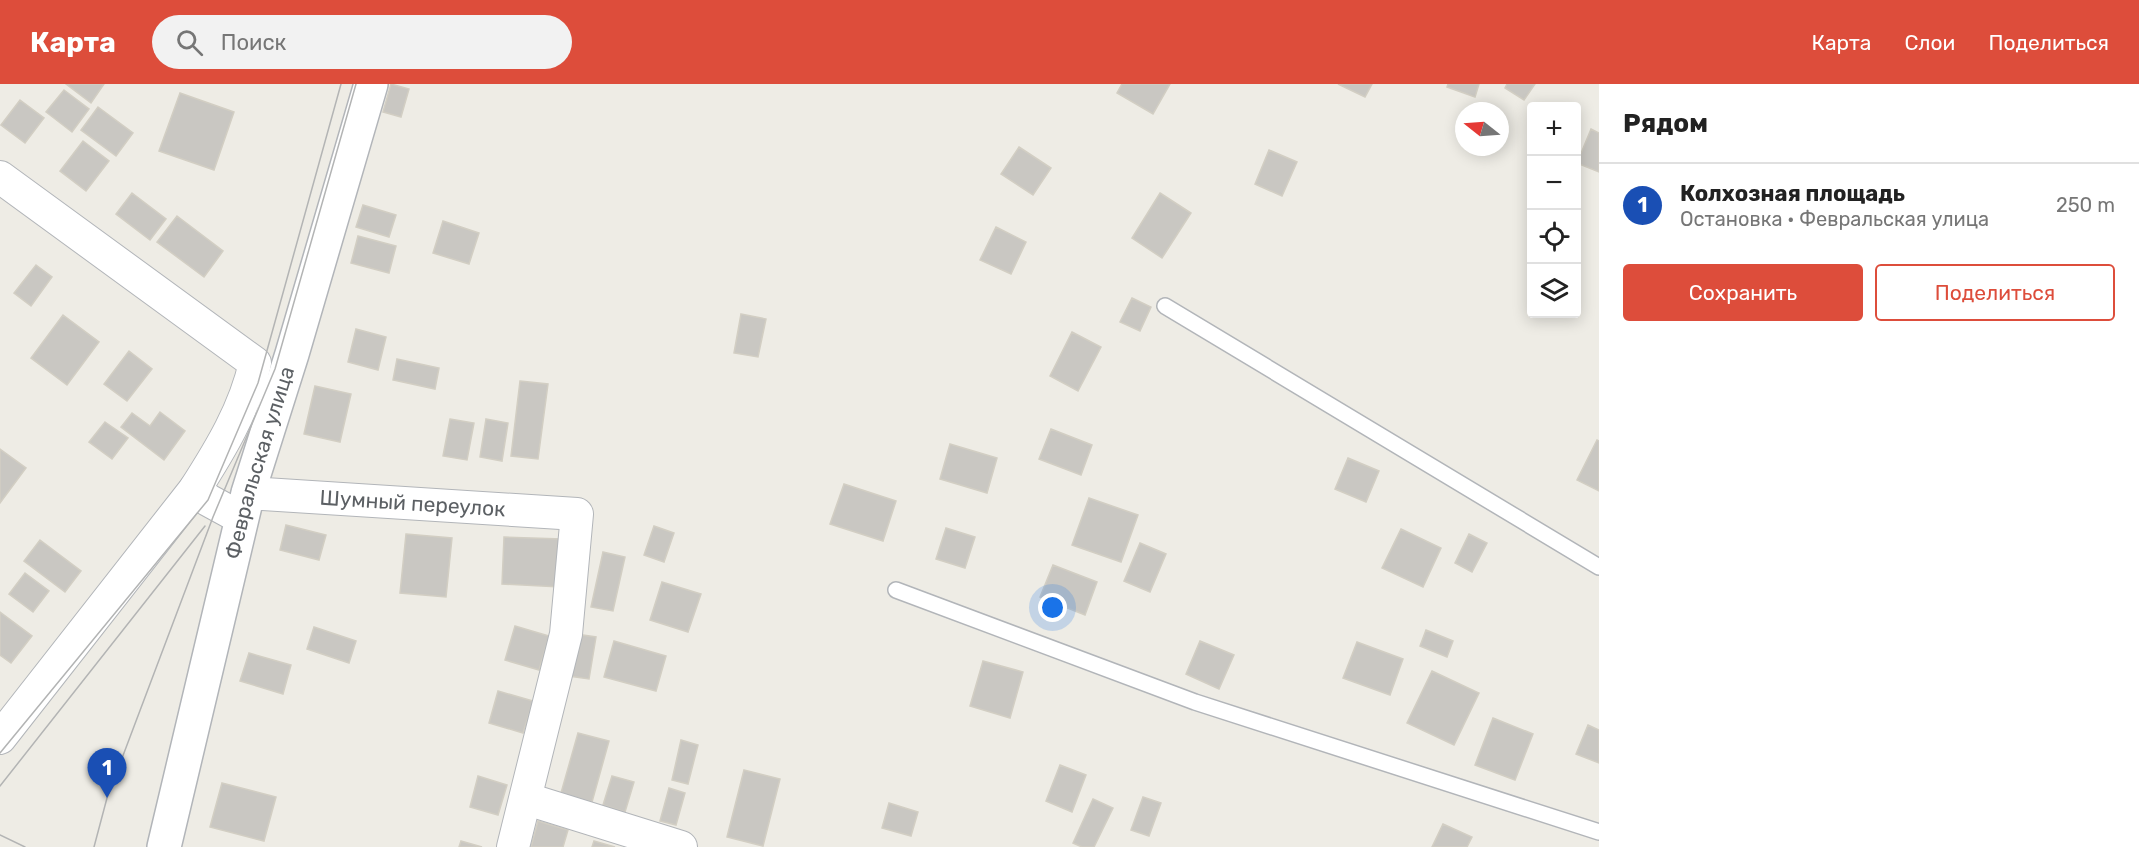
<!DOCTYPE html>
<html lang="ru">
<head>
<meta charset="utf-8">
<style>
  :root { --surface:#fff; --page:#f2f2f2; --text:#222; --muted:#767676; --line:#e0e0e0; --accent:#dd4d3b }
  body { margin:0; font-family:Rubik,sans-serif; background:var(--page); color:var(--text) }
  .controls { position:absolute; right:18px; top:18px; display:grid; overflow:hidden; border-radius:6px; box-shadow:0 3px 15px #0003 }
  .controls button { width:54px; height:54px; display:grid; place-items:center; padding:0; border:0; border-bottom:2px solid var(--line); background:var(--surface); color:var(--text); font:30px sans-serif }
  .compass { position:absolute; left:1455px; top:18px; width:54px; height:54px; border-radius:50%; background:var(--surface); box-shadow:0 3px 15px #0003; rotate:287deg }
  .you { position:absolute; left:1053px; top:524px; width:21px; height:21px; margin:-15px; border:4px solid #fff; border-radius:50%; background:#1a73e8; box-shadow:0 0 0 9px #1a73e833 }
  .badge { display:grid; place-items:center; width:39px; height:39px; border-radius:50%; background:var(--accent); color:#fff; font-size:20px; font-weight:700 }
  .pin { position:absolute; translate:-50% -50px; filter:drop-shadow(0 2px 3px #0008) }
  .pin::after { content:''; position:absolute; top:32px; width:21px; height:18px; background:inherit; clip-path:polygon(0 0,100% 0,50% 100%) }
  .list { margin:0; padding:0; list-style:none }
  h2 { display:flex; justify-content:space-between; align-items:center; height:78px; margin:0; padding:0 24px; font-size:26px }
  h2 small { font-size:20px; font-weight:400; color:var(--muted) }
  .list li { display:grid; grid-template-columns:39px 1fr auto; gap:18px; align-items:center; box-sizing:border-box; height:84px; padding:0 24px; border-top:2px solid var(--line) }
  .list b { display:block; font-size:22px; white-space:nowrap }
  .list p { margin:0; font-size:20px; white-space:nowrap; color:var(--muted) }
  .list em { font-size:20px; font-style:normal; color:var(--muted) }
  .actions { display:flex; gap:12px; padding:18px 24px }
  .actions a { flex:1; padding:14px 0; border:2px solid var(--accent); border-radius:6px; text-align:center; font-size:21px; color:var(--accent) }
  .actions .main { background:var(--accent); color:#fff }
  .icon { flex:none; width:33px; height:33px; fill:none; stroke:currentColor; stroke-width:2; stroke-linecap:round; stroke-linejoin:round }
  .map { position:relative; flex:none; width:1599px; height:763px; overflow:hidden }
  header { display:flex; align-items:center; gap:36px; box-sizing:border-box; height:84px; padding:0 30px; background:var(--accent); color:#fff }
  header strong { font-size:28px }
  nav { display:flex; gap:33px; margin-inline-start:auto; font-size:21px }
  .search { width:420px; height:54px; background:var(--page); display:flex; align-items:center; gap:15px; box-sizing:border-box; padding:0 21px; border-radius:33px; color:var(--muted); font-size:22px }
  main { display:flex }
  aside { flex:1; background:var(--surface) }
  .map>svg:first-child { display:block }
  .building { fill:#c9c7c2; stroke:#d2cec3; stroke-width:1.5 }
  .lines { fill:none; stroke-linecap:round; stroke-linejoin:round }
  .service-casing { stroke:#b2b5b9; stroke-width:18 }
  .minor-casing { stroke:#b2b5b9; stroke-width:34 }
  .tertiary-casing { stroke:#b2b5b9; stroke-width:36 }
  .service { stroke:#fff; stroke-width:15 }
  .minor { stroke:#fff; stroke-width:32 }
  .tertiary { stroke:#fff; stroke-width:33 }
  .tram { stroke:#b3b4b4; stroke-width:1.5 }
  .labels { text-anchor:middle; stroke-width:6; stroke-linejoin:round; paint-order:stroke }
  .street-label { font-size:21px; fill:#5c6064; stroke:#fff }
</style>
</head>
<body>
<header>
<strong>Карта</strong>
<div class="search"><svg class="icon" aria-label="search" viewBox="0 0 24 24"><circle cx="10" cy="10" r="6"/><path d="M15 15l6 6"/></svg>Поиск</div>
<nav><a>Карта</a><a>Слои</a><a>Поделиться</a></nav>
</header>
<main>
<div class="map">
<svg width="1599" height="763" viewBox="0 0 1599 763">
  <rect width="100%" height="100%" fill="#eeece5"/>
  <path class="building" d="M66,0H104L91,19Z
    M391,0L409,5L401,33L383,28Z
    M1122,0H1170L1153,30L1117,9Z
    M1338,0H1372L1365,13Z
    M1448,0H1479L1475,13L1447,3Z
    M1507,0H1535L1524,16L1505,4Z
    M64,6L89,25L72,48L46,28Z
    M180,9L234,28L214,86L159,67Z
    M20,16L44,34L25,59L1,41Z
    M98,23L133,49L116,72L81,46Z
    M1591,45L1599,49V88L1577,79Z
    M83,57L109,77L86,107L60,87Z
    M1019,63L1051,84L1033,111L1001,90Z
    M1269,66L1297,78L1282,112L1255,100Z
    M132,109L166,135L150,156L116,130Z
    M1160,109L1191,129L1162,174L1132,154Z
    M363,121L396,131L389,153L356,143Z
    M177,132L223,167L204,193L157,158Z
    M443,137L479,149L469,180L433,169Z
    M996,143L1026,158L1011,190L980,176Z
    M358,152L396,162L389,189L351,179Z
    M36,181L52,193L31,222L14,209Z
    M1132,214L1151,223L1140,247L1120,238Z
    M741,230L766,235L758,273L734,269Z
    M63,231L99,258L67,301L31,274Z
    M356,245L386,253L378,286L348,278Z
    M1072,248L1101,263L1078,307L1050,292Z
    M129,267L152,285L127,317L104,300Z
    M397,275L439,284L435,305L393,296Z
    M520,297L548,300L538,375L511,372Z
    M315,302L351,310L340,358L304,350Z
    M160,328L185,347L164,376L121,343L132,329L150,342Z
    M450,335L474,339L467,376L443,372Z
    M486,335L508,339L502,377L480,373Z
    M105,338L128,354L112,375L89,358Z
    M1051,345L1092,361L1081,391L1039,375Z
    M1597,356L1599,357V407L1577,396Z
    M950,360L997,374L987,409L940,395Z
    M0,365L26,384L0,419Z
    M1348,374L1379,387L1366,418L1335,405Z
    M844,400L896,417L883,457L830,440Z
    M1089,414L1138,431L1121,478L1072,461Z
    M286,441L326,451L319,476L280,466Z
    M654,442L674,449L664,478L644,471Z
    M946,444L975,453L965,484L936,475Z
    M1401,445L1441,464L1423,503L1382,484Z
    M406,450L452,454L446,513L400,509Z
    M1469,450L1487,459L1472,488L1455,479Z
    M504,453L562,455L560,503L502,500Z
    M40,456L81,487L65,508L24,477Z
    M1140,459L1166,470L1150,508L1124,497Z
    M603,468L625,473L613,527L591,523Z
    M1053,481L1097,498L1085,531L1040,513Z
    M25,489L49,507L33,528L9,510Z
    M662,498L701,510L688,548L650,536Z
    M0,528L32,552L11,579L0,571Z
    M515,542L549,552L539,586L505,576Z
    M314,543L356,557L349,579L307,565Z
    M1426,546L1453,557L1447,573L1420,562Z
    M576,550L596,553L589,595L569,592Z
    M614,557L666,572L656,607L604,593Z
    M1200,557L1234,571L1219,605L1186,590Z
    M1357,558L1403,575L1390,611L1343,594Z
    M249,569L291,581L283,610L240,597Z
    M983,577L1023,588L1010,634L970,622Z
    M1432,587L1479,609L1454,661L1407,639Z
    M498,607L533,617L523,649L489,639Z
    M1493,634L1533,650L1515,696L1475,681Z
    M1588,641L1599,646V679L1576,670Z
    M578,649L609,657L592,718L561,709Z
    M681,656L698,661L688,700L672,696Z
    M1060,681L1086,691L1072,728L1046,717Z
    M744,686L780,695L763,762L727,753Z
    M478,692L507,701L498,731L470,723Z
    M612,692L634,698L625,728L603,721Z
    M222,699L276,713L264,757L210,743Z
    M669,704L685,709L676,741L660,737Z
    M1143,713L1161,719L1149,752L1131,746Z
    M1093,715L1113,724L1094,763H1082L1073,759Z
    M889,719L918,728L911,752L882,744Z
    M538,737L568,746L563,763H531Z
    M1443,740L1472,753L1467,763H1432Z
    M461,757L482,763H459Z
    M594,757L615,763H592Z"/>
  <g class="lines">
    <defs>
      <path id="service" d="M1165,222L1599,483
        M896,506L1195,618L1599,748"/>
      <g id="minor">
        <path d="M0,93L255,279C245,325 220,366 195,405L0,654"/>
        <path d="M195,405L208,416L241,434"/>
        <path id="s1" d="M248,409L577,430L566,550L513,763"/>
        <path d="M527,715L681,763"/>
      </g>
      <g id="tertiary">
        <path id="s2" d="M164,763L248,409L292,270L371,0"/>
      </g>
    </defs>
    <use href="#service" class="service-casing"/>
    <use href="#minor" class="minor-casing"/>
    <use href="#tertiary" class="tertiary-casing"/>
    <use href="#service" class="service"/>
    <use href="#minor" class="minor"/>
    <use href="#tertiary" class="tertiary"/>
    <path class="tram" d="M0,669L208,416L258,299L341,0
      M0,702L205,442
      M0,751L25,763
      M94,763L107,714L213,433L275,285L356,0"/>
  </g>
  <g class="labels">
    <g class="street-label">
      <text dy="7" stroke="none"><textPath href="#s2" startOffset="396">Февральская улица</textPath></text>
      <text dy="7" stroke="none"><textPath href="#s1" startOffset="165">Шумный переулок</textPath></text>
    </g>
  </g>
</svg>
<div class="controls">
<button>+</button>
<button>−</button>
<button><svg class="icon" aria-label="locate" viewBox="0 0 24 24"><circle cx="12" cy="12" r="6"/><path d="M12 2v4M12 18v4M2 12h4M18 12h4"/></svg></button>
<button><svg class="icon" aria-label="layers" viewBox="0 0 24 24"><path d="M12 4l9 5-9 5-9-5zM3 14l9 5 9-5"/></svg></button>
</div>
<svg class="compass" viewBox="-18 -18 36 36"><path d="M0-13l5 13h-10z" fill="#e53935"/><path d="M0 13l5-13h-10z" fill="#767676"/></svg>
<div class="you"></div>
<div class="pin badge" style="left:107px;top:714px;background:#1a4fb4">1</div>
</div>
<aside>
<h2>Рядом<small></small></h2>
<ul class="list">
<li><span class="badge" style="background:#1a4fb4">1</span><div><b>Колхозная площадь</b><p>Остановка · Февральская улица</p></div><em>250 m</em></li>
</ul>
<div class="actions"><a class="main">Сохранить</a><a>Поделиться</a></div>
</aside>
</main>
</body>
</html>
